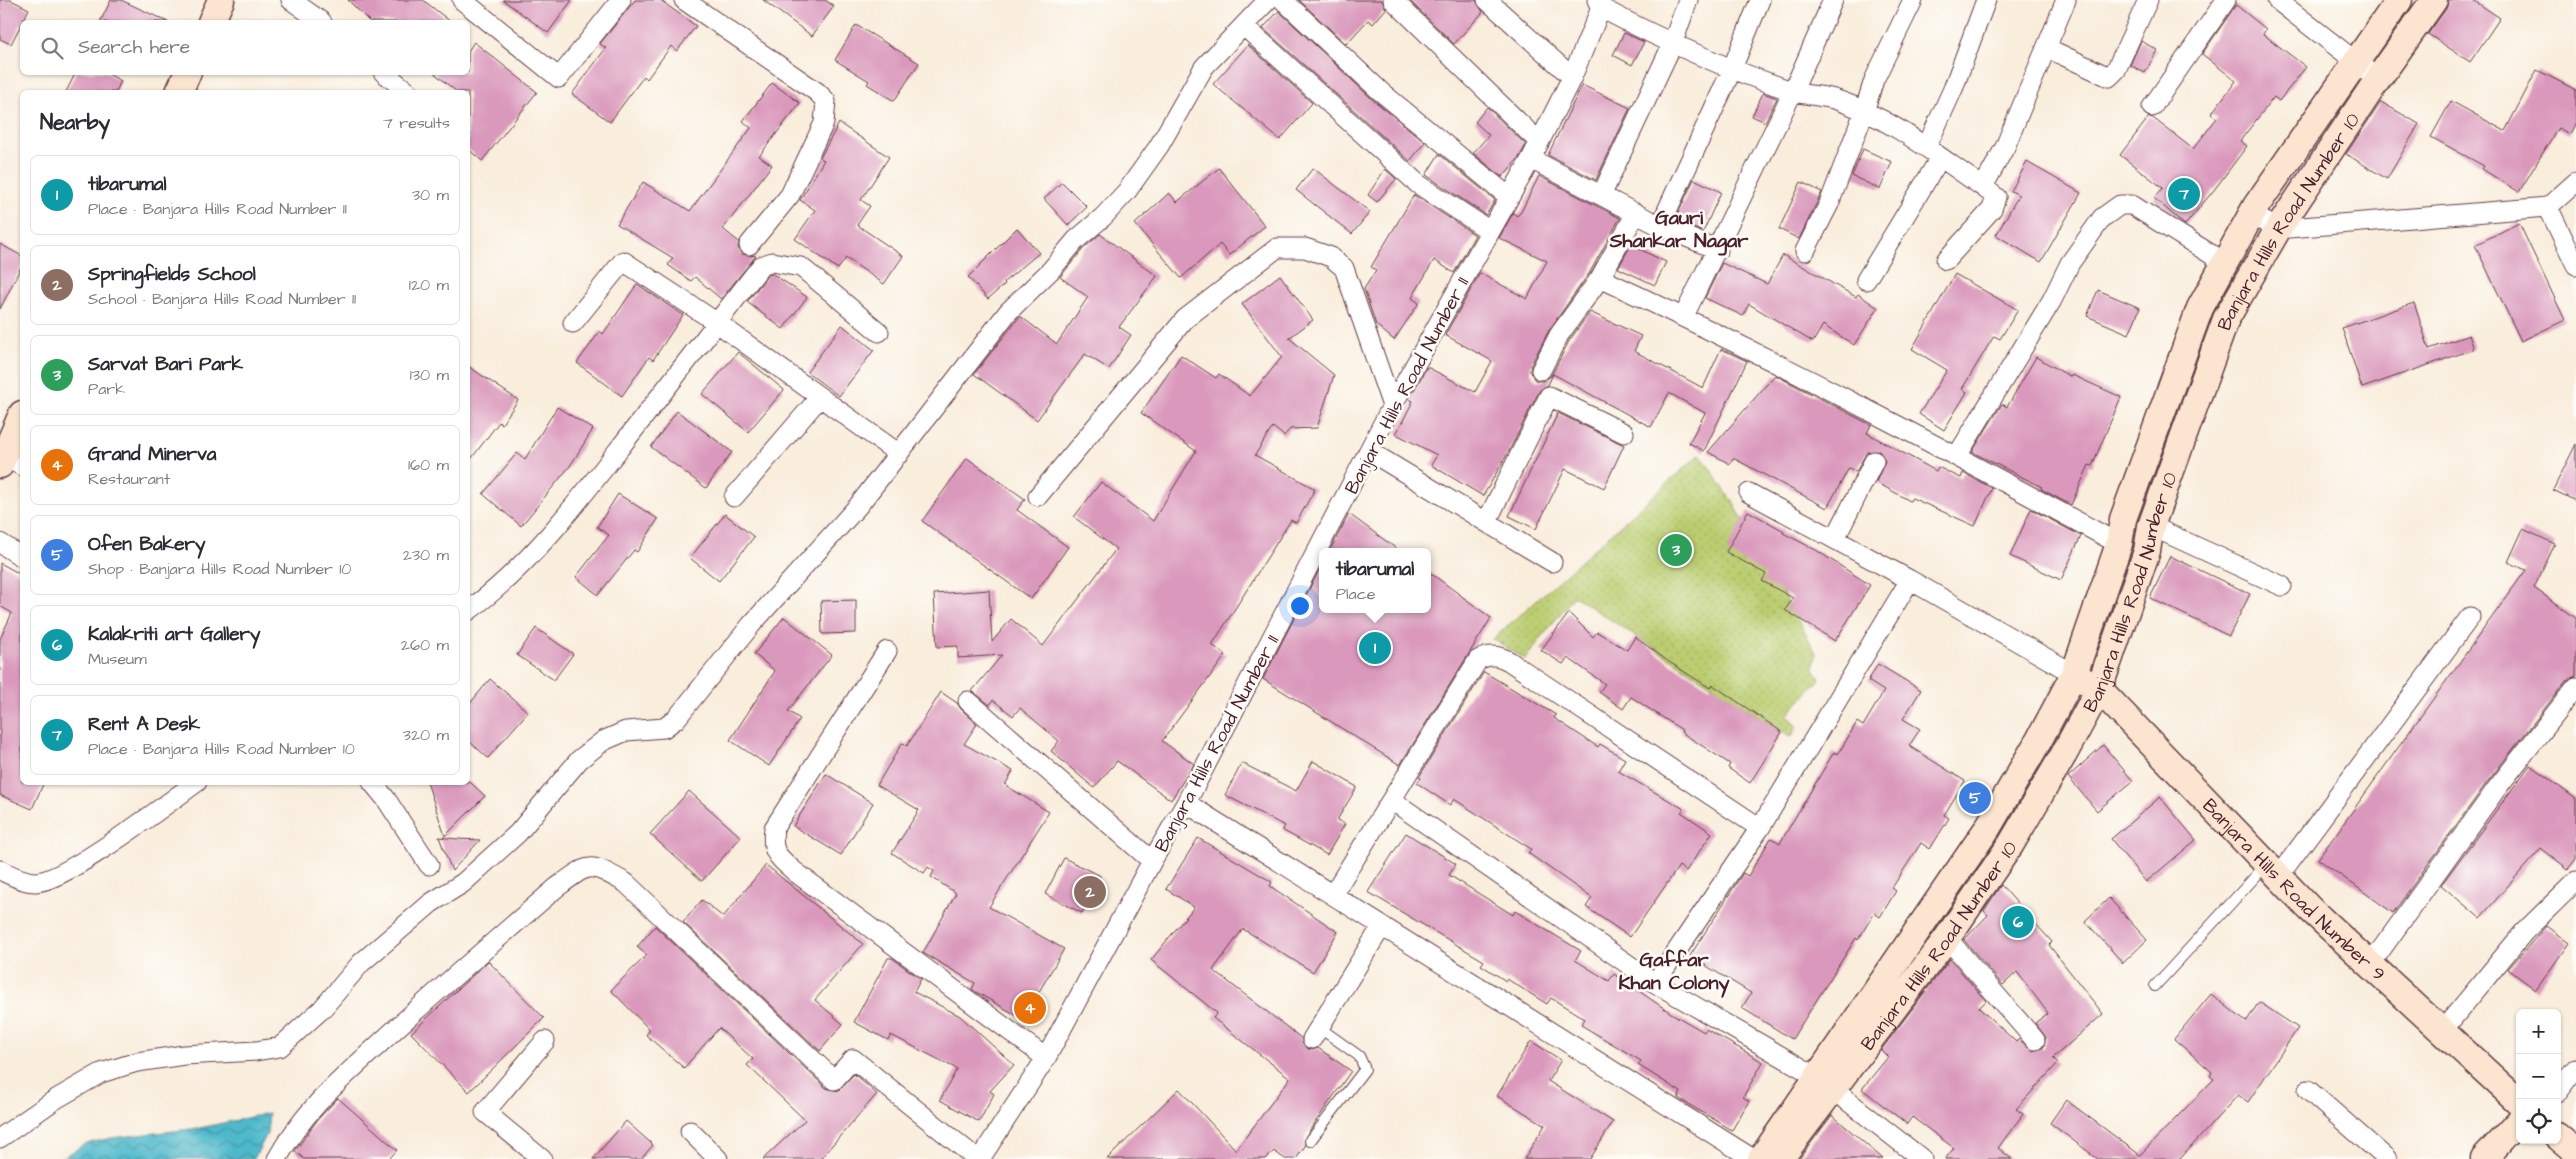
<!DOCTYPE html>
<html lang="en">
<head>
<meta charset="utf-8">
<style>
  :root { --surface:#fff; --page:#f7f7f7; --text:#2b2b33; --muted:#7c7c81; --line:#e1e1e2; --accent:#c8321e }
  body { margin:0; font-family:"Architects Daughter",sans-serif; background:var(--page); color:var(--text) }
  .controls { position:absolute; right:15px; bottom:15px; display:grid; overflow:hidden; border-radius:8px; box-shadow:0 1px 4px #0004 }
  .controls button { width:45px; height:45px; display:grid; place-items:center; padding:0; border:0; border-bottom:1px solid var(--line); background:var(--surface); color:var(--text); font:25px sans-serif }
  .you { position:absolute; left:1299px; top:605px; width:18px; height:18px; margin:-12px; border:4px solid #fff; border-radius:50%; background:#1a73e8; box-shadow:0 0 0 8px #1a73e833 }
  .badge { display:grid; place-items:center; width:32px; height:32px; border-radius:50%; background:var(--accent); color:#fff; font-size:16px; font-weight:700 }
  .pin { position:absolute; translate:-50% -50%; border:2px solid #fff; box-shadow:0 1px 5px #0006 }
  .popup { position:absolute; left:1319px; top:548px; width:112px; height:65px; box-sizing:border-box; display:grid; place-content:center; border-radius:8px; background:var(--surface); filter:drop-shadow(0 1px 4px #0005); font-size:16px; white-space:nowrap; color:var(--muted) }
  .popup b { font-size:19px; color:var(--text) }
  .popup::after { content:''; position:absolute; left:50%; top:100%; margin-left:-10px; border:10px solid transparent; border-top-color:var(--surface) }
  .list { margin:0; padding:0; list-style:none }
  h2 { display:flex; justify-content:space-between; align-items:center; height:65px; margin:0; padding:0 20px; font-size:21px }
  h2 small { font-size:16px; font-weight:400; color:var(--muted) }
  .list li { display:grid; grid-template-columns:32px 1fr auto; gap:15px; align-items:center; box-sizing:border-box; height:80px; margin:0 10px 10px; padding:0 10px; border:1px solid var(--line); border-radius:8px }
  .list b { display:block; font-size:19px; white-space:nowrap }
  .list p { margin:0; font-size:16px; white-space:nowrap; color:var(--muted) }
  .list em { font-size:16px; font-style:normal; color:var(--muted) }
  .icon { flex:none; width:28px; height:28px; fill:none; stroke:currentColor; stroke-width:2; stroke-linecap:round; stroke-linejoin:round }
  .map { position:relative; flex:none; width:2576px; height:1159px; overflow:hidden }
  .search { position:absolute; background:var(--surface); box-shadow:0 1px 4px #0004; left:20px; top:20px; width:450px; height:55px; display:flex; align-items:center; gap:12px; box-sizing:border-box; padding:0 18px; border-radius:8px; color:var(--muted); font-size:19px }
  .panel { position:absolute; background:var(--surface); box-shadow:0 1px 4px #0004; left:20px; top:90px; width:450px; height:695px; border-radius:8px }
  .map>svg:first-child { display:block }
  .green { fill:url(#green-dots); stroke:#82764e }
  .water { fill:url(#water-waves); stroke:#4c6c7b }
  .building { fill:#da99bc }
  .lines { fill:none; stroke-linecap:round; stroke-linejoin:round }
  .lane-casing { stroke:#643e46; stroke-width:12 }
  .street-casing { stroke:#643e46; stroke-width:21 }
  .secondary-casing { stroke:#643e46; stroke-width:29 }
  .lane { stroke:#fff; stroke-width:10 }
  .street { stroke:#fff; stroke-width:19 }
  .secondary { stroke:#fce5d0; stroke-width:26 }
  .labels { text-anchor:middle; stroke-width:5; stroke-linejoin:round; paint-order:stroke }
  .street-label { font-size:19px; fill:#4a1f2b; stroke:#fdfcf7 }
  .neighbourhood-label { font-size:20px; font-weight:bold; fill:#4a1f2b; stroke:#fdfcf7 }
</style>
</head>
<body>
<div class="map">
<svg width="2576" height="1159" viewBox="0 0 2576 1159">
  <defs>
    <pattern id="green-dots" width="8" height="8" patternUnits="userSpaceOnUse" patternTransform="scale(1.25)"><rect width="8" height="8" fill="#bacd70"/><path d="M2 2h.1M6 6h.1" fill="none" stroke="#a1b061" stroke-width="1.8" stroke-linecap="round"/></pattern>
    <pattern id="water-waves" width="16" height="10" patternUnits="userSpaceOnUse" patternTransform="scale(1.25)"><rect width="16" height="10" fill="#4eb9cb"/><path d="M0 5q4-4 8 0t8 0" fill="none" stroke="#4396a5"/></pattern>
  </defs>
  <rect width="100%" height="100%" fill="#fdfcf7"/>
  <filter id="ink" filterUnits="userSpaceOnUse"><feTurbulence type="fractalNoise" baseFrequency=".02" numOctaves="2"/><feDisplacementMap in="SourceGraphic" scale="10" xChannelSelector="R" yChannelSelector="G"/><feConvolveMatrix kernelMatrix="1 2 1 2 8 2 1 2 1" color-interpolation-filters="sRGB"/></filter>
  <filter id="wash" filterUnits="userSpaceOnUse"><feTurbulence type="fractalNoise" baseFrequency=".0096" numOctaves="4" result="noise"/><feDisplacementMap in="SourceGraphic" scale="20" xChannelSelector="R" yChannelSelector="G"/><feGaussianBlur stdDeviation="1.12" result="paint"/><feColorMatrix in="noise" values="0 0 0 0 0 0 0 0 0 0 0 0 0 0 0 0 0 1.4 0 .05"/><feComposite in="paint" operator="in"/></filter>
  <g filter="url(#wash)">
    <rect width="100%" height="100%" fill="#f9eddc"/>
    <path class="green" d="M1700,454L1734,504L1816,653L1814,669L1820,679L1787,715L1797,727L1791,737L1574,596L1525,659L1493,639Z"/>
    <path class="water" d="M269,1113L267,1134L254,1159H60L85,1144L111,1138L200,1128Z"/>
    <g id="blocks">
      <path class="building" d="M0,0H11L29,9L11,44L0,39Z
        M111,0H121L168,22H100Z
        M348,0H423L451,22H370Z
        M503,0H572L548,33Z
        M635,0H660L696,26L677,51L671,46L647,79L644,76L610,122L572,94L606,48L600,44Z
        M763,0H825L834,6L812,36Z
        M1299,0H1382L1386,9L1373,24L1368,20L1346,44Z
        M1409,0H1476L1483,12L1454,44Z
        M2449,0H2473L2500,18L2470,62L2428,34L2446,9Z
        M2236,5L2266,29L2263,34L2306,67L2279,101L2274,97L2240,141L2247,146L2214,190L2185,225L2154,198L2163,188L2120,155L2149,117L2153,118L2193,149L2217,118L2211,114L2236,81L2202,54Z
        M1279,11L1372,99L1425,142L1410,161L1263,28Z
        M856,25L919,63L894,101L867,84L869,81L835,60Z
        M1624,33L1644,42L1632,65L1613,55Z
        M2141,41L2157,50L2145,73L2130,65Z
        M474,42L537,92L482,161L468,149V92H457L433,72H468V51Z
        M1248,45L1312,103L1280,140L1213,84Z
        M2537,70L2576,90V122L2570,134L2558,128L2519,192L2482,169L2484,166L2431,137L2451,101L2505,131Z
        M76,72H105L121,81L116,92H66Z
        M772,83L800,103L759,156L772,165L723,229L739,242L738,248L742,254L756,256L721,299L695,277L691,281L668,265L673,258L617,224L643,182L690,211L751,128L743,121Z
        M1582,85L1630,108L1596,180L1548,155Z
        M1763,93L1777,98L1765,122L1752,116Z
        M2381,102L2419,124L2387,179L2346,154Z
        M1487,107L1526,145L1518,159L1502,177L1473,153L1489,135L1475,122Z
        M839,123L889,157L861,200L870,206L857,225L903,256L884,284L846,258L838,269L795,239L815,210L800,200L824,160L820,158Z
        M1863,149L1892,162L1880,189L1852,176Z
        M1439,154L1495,200L1486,215L1426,175Z
        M2027,162L2081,193L2041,262L1996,235L2019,195L2011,191Z
        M1219,168L1265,226L1229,255L1220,244L1181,278L1135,224L1169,193L1177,202Z
        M1313,168L1370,212L1352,234L1296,190Z
        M1385,169L1396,179L1377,202L1368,195Z
        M1539,176L1620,218L1590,272L1549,330L1531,365L1530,371L1535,380L1542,381L1551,376L1569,341L1590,312L1641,336L1634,351L1703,388L1721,349L1747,361L1704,451L1689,443L1705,413L1669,393L1651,427L1553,374L1548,385L1539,391L1508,453L1483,496L1431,465L1437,455L1396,434L1413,401L1409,399L1427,367L1475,392L1492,361L1445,335L1480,273L1527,299L1547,261L1499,238L1513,213L1517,216L1521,212Z
        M1694,179L1721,192L1703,232L1675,220Z
        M1062,182L1087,207L1068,225L1044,199Z
        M1801,182L1822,192L1799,239L1779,229Z
        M1414,195L1475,235L1454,273L1434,260L1412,298L1419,303L1394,340L1376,325L1364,289L1376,270L1371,267Z
        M2519,223L2565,320L2521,341L2475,245Z
        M1017,228L1039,253L1004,282L1005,284L988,299L968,277Z
        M1100,234L1157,276L1119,327L1131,335L1109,369L1085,354L1037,420L974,374L1020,316L1057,344L1088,297L1060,277L1084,248Z
        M0,244L22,256V265L0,309Z
        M1631,245L1666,262L1655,285L1618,268Z
        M1783,255L1856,297L1858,294L1878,308L1854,345L1823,325L1813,342L1749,304L1743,316L1705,298L1722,263L1767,284Z
        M773,274L807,297L783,329L747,302L768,275Z
        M1955,274L2018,310L2000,339L1994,336L1962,389L1967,392L1944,430L1919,414L1947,370L1912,349Z
        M1280,275L1313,320L1289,338L1334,375L1317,428L1290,429L1284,436L1273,427L1255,455L1315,489L1296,523L1291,520L1212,645L1226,655L1162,741L1194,764L1171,800L1117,761L1094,788L1051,751L1059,741L1020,708L1013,716L993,700L990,705L972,691L1002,655L958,658V646L937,647L934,594L989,590L992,642L1011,619L1043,646L1116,549L1074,517L1101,482L1153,521L1196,451L1141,413L1181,355L1216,378L1219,374L1250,396L1282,357L1242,304Z
        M637,284L683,315L653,360L649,357L622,396L577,363L600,331L603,334Z
        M2098,290L2140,308L2129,334L2087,316Z
        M2414,303L2429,349L2469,335L2474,349L2362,388L2342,328Z
        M842,325L874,350L839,396L807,372Z
        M738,352L784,390L748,432L702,394Z
        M2036,357L2071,377L2072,375L2121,397L2092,466L2089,465L2071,505L2041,489L2042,487L1972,452L2002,404L2007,407Z
        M468,366L518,400L502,424L499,422L468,463Z
        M1775,375L1871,425L1867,433L1936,471L1938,467L1961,478L1963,473L1992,488L1975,526L1912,498L1910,501L1876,482L1885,461L1879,451L1867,452L1856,472L1849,468L1827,508L1733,458L1730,464L1708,452Z
        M557,407L593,429L570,466L521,526L483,494L517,453L525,459Z
        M677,411L732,452L706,488L651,447Z
        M1558,413L1624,445L1604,488L1565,469L1536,529L1509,516Z
        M2576,444V501L2553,490Z
        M967,458L1025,499L1017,510L1068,547L1031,599L922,521Z
        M618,494L658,519L637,552L634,550L598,595L576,577L609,535L597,527Z
        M2031,509L2081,536L2061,580L2010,556Z
        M1748,511L1784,531L1783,533L1816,550L1870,585L1835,641L1785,610L1793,598L1762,581L1766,574L1726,552Z
        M725,514L754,537L719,581L690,558Z
        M1349,514L1401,552H1329Z
        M2523,529L2555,544L2534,588L2576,618V676L2567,680L2488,781L2393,913L2318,859L2526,570L2508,562Z
        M2170,556L2250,594L2229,636L2150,598Z
        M0,563L22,575V782H44L32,809L0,795V639L12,613L0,606Z
        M1322,564V609H1428V571L1491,618L1400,765L1263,679Z
        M856,600V633L822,634L821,601Z
        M1569,613L1593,637L1597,632L1627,650L1635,637L1669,662L1710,688L1713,685L1782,732L1750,783L1728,768L1730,764L1681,732L1682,730L1631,697L1623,709L1599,692L1605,684L1568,658L1563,664L1541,650Z
        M784,617L832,655L788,711L800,719L769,766L730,740L775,671L754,654Z
        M536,628L573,654L554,680L517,655Z
        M1878,664L1921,690L1903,719L1920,729L1909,746L1965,781L1944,815L1949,818L1930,849L1921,843L1892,888L1896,891L1880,917L1874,913L1858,940L1856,938L1792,1039L1742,1008L1751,993L1690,956L1743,873L1748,876L1771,838L1780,843L1834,752L1838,754L1857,722L1863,726L1884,691L1868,681Z
        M1484,672L1556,715L1554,718L1598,747L1600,744L1625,759L1618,771L1684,809L1681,812L1712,833L1686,871L1679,866L1630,937L1586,907L1592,898L1528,853L1531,849L1454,799L1450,805L1417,783L1421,778L1419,777Z
        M490,679L528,712L488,758L468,740V706Z
        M941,692L957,703L961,709L977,724L964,744L1013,771L1005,785L1049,812L989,907L1064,949L1023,1019L976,992L972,989L975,983L923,953L956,893L931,877L934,871L928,867L924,873L892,853L919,810L877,785L902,743L907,746Z
        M2103,745L2133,781L2097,811L2068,777Z
        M1313,761L1357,787L1337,820L1345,824L1327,855L1282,830L1285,826L1225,795L1242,763L1296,791Z
        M2530,765L2576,799V859L2568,869L2541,848L2480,918L2441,885Z
        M826,774L873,803L841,855L793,826Z
        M427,782H470L485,796L445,836Z
        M689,791L741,837L702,881L650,834Z
        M2160,797L2196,840L2146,882L2111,839Z
        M1406,833L1456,864L1449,875L1513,915L1515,911L1581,951L1575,960L1609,981L1614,974L1671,1013L1704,1032L1706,1029L1763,1062L1743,1097L1749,1101L1732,1130L1678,1098L1681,1092L1638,1065L1641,1061L1581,1025L1585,1019L1551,998L1547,1004L1507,979L1506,981L1481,965L1484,961L1368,892Z
        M439,837L457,839L480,840L452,871Z
        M1198,838L1272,882L1270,886L1338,932L1313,972L1243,929L1213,970L1301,1038L1306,1048L1312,1050L1318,1048L1351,1071L1305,1137V1146L1296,1159H1285L1274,1151L1266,1159H1107L1179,1089L1236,1150L1290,1078L1213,1018L1217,1013L1151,960L1194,907L1166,889Z
        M1064,858L1100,876L1082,913L1045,894Z
        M766,865L863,944L815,1000L843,1024L820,1051L683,922L702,900L723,917Z
        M2001,885L2052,942L2049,945L2103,1014L2053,1058L2058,1063L2016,1109L2023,1114L1998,1148L2012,1159H1945L1954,1148L1912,1117L1907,1124L1862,1089L1888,1057L1881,1050L1950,959L1986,1001L1979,1008L2016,1042L2019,1039L2032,1051L2043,1048L2046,1037L2035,1023L2048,1013L2017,972L2003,985L1964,940L1988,915L1984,911Z
        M2109,898L2147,940L2123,963L2085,921Z
        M655,926L826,1088L838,1091L854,1074L877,1094L820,1159H763L805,1120L747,1065L753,1059L719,1028L684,1068L646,1035L650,1030L611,990L647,955L637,947Z
        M2546,926L2569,943L2536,990L2508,969Z
        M888,958H892L921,979L914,992L960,1016L1014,1065L990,1091L994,1094L979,1122L940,1100L957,1069L891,1035L888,1040L854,1022Z
        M488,961L544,1018L469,1092L411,1033Z
        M2211,994L2246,1022L2259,1002L2298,1028L2248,1102L2238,1095L2180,1159H2098L2050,1123L2066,1100L2140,1155L2214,1079L2210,1076L2212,1072L2174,1039Z
        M1531,1041L1561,1060L1548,1081L1613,1122L1590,1159H1524L1545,1125L1497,1096Z
        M338,1098L397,1150L389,1159H304L295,1151L318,1119Z
        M1832,1115L1883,1159H1799Z
        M626,1121L653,1145L641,1159H593Z"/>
    </g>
  </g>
  <g filter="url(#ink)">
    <use href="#blocks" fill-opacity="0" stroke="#643e46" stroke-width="1"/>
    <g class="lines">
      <defs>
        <path id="lane" d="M2155,986L2266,865
          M1310,1141L1365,1069L1359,1056L1320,1028"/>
        <path id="street" d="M291,0L322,22
          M462,0L559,78L621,0
          M684,0L817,92L826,101L824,123L790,195L749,245
          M1283,0L1380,91L1509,197
          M1393,0L1539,142
          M1487,0L1572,77
          M2277,0L2378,79
          M1601,8C1662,40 1726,69 1792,91C1806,96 1822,95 1837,100C1891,118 1936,155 1983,187L2005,147L2066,0
          M1244,26L1418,184L1490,231
          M2047,48L2109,77L2116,70L2148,0
          M383,72L408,92
          M2152,107L2226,0
          M1927,146L1953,89L1986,0
          M1531,159L1660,226L1718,250
          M1602,194L1672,45L1688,0
          M2548,207L2576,265
          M2251,214L2278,229L2548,207L2576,182
          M1660,226L1732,69L1760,0
          M1805,251L1829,204L1864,112L1874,80L1913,0
          M1946,260L1992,209L1996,197L1983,187
          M1600,278C1777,360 1948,451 2119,544
          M1866,280L1940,158
          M1684,316L1793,91L1833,0
          M573,323L623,261L716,322L899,454
          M1541,370L1559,335L1600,278L1636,213
          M1369,451L1552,562
          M3,456L22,466
          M1957,456L2052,300L2070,263L2102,218L2120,205H2132L2225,263
          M1749,493L1910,580L2074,674
          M1038,496L1185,319L1277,248H1305L1331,257L1344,268L1392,406
          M734,497L820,397
          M1487,521L1549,396L1624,433
          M2151,526L2282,586
          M1835,539L1874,461
          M0,543L22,557
          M468,611C532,564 580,499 629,436C673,379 717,322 761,266L772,262L801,267L879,332
          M887,651L774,828C771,852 776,855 794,871L1046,1058
          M968,701L1152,861
          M372,782L386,799L429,865
          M1393,801L1655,983L1817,1077L1922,1159
          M1186,803L1753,1159
          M0,870C11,875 23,882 36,882C65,882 169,802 197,782
          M2278,877L2470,617
          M1333,894L1478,660C1490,654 1497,655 1509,661L1760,828
          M1947,938L2035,1040
          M2370,965L2497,788L2576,687
          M1655,983L1760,828L1910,580
          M2442,1031L2524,932L2576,881
          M1312,1039L1382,926
          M2308,1090L2387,1159
          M2557,1092L2576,1068
          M690,1131L718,1159
          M0,1138L56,1099L101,1073L137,1062L184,1055L256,1051L280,1047L322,1009L361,963L431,903L463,883L518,833L579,760L603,741L626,731L664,728L676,719L751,625L858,506L1008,312L1051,270L1076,240L1103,217L1127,191L1159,146L1204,67L1268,0
          M277,1159C303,1112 338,1082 377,1046C435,992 496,940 556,888C591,862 588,862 626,883L834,1080L853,1059L977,1159
          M542,1159L485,1112L545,1041
          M980,1159L1046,1058L1152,861L1186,803L1392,406L1531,159L1572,77L1601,8L1597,0"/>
        <g id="secondary">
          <path d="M211,22L221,0"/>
          <path d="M179,92L188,72"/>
          <path d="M0,465L22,414"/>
          <path id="s1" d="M2085,681L2099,689L2310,909L2520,1103"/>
          <path d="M2557,1136L2576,1152"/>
          <path d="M1761,1159L1987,829L2039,740L2074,674L2119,544L2123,519L2200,308L2256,206L2399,0"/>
          <path id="s2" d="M1780,1159L1947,938L2011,844L2064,754L2099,689L2147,551L2151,526L2226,319L2278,229L2378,79L2434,0"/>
          <path d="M2484,1159L2520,1120"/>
        </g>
      </defs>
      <use href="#lane" class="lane-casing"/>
      <use href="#street" class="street-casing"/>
      <use href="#secondary" class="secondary-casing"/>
      <use href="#lane" class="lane"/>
      <use href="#street" class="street"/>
      <use href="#secondary" class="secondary"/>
    </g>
  </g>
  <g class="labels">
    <g class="street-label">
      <text dy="7" stroke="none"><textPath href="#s2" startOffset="1076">Banjara Hills Road Number 10</textPath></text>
      <text transform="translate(1406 385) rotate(-62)" y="7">Banjara Hills Road Number 11</text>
      <text dy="7" stroke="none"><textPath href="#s2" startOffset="671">Banjara Hills Road Number 10</textPath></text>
      <text transform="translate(1216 743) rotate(-62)" y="7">Banjara Hills Road Number 11</text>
      <text dy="7" stroke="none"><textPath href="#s1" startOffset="296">Banjara Hills Road Number 9</textPath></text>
      <text dy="7" stroke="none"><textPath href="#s2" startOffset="266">Banjara Hills Road Number 10</textPath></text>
    </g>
    <g class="neighbourhood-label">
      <text x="1679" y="224">Gauri<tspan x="1679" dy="23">Shankar Nagar</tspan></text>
      <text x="1674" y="966">Gaffar<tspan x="1674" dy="23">Khan Colony</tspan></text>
    </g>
  </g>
</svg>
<div class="controls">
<button>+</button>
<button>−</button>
<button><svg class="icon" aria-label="locate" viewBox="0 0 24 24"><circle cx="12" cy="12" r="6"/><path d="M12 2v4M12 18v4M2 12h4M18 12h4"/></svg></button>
</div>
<div class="you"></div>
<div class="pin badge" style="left:1375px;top:648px;background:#0f9aa8">1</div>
<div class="popup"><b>tibarumal</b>Place</div>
<div class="pin badge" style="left:1090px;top:892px;background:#8d6e63">2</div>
<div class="pin badge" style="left:1676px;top:550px;background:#2e9e5b">3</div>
<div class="pin badge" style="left:1030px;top:1008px;background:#e8710a">4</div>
<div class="pin badge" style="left:1975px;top:798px;background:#3f7fe0">5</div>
<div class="pin badge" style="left:2018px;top:922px;background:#0f9aa8">6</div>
<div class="pin badge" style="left:2184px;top:194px;background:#0f9aa8">7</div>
<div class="search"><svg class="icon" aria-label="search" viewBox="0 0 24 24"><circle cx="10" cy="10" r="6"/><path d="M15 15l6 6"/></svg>Search here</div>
<section class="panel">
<h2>Nearby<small>7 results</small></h2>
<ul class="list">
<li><span class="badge" style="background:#0f9aa8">1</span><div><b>tibarumal</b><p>Place · Banjara Hills Road Number 11</p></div><em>30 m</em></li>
<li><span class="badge" style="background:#8d6e63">2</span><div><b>Springfields School</b><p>School · Banjara Hills Road Number 11</p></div><em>120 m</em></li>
<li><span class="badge" style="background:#2e9e5b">3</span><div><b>Sarvat Bari Park</b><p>Park</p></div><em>130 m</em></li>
<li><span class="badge" style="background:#e8710a">4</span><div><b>Grand Minerva</b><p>Restaurant</p></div><em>160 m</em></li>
<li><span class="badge" style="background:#3f7fe0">5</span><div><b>Ofen Bakery</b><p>Shop · Banjara Hills Road Number 10</p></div><em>230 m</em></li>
<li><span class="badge" style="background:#0f9aa8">6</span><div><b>Kalakriti art Gallery</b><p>Museum</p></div><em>260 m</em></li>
<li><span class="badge" style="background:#0f9aa8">7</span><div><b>Rent A Desk</b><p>Place · Banjara Hills Road Number 10</p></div><em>320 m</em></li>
</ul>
</section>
</div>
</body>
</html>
